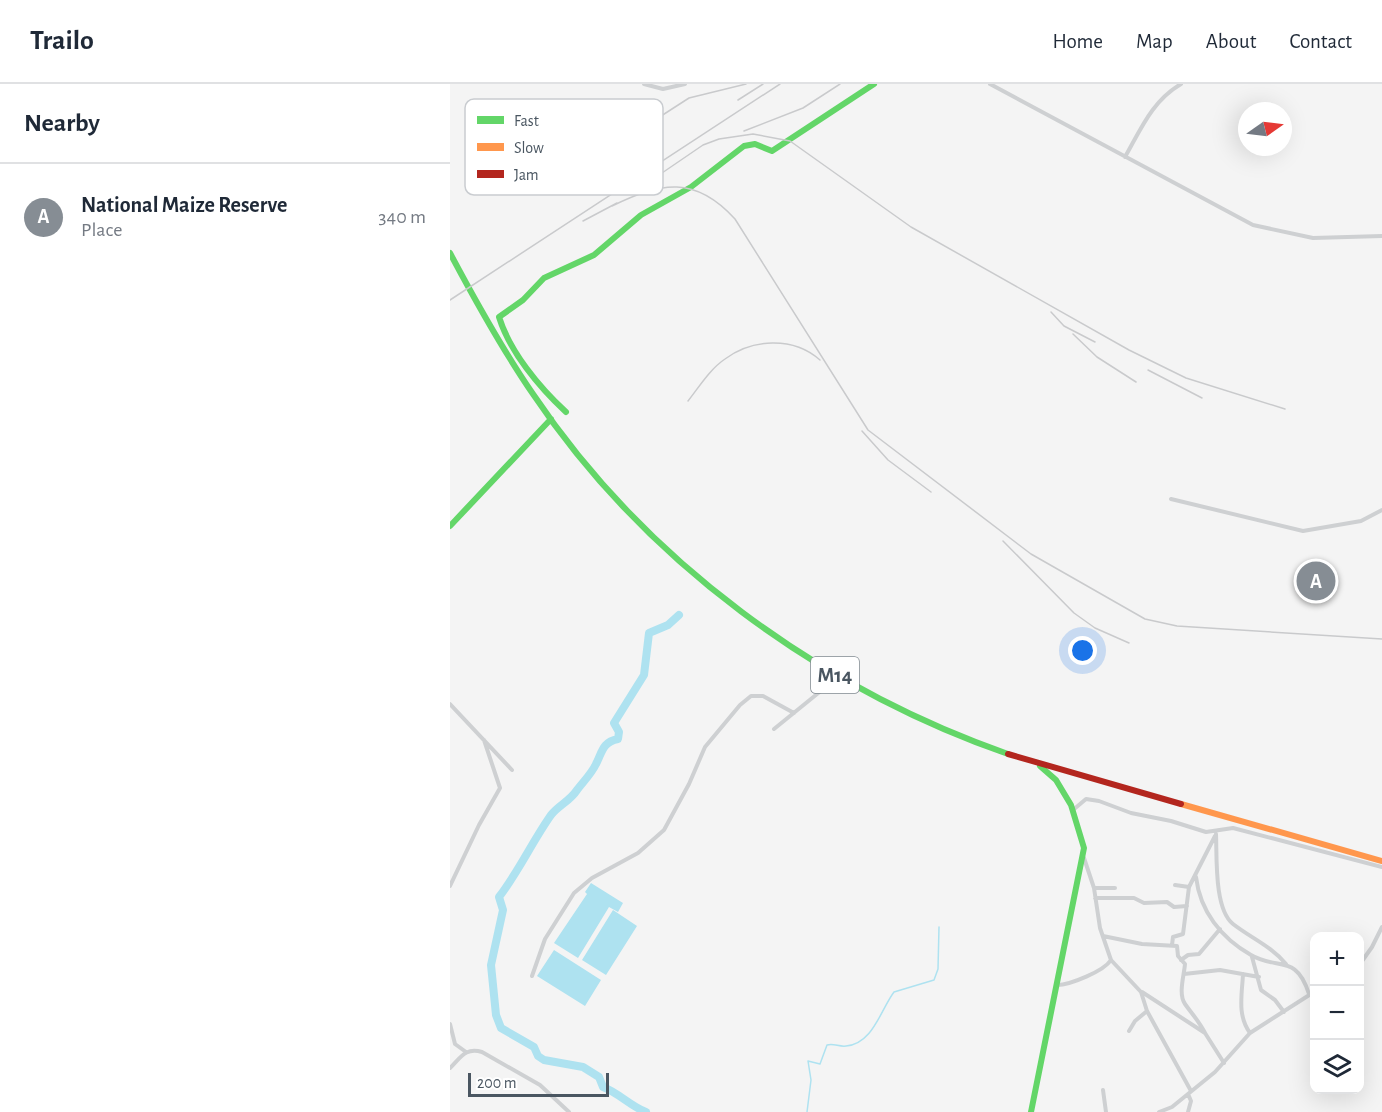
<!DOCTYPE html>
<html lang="en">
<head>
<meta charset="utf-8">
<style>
  :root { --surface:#fff; --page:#f6f6f7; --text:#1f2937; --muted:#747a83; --line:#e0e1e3; --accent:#868d94 }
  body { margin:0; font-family:"Alegreya Sans",sans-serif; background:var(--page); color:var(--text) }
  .controls { position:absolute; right:18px; bottom:18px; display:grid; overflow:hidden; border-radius:12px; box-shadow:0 6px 24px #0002 }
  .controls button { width:54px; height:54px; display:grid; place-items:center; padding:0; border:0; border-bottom:2px solid var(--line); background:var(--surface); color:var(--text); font:30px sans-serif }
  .compass { position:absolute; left:788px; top:18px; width:54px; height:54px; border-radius:50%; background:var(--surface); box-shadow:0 6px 24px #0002; rotate:76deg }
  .scale { position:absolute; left:18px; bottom:15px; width:141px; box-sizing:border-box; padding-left:6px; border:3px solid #4a5661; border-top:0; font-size:16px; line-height:21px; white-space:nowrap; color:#4a5661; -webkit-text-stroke:4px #fff; paint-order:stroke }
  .you { position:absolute; left:633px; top:567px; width:21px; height:21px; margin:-15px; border:4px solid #fff; border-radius:50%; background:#1a73e8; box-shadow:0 0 0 9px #1a73e833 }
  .badge { display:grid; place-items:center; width:39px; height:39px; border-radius:50%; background:var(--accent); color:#fff; font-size:20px; font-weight:700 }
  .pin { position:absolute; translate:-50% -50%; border:3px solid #fff; box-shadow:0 2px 6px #0006 }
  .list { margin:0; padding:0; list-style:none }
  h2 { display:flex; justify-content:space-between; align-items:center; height:78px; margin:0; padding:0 24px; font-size:26px }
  h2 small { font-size:20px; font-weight:400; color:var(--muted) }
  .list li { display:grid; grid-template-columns:39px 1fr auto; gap:18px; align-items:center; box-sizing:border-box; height:108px; padding:0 24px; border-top:2px solid var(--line) }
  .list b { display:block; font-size:22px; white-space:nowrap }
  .list p { margin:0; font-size:20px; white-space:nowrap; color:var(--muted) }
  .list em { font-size:20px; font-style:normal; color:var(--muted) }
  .icon { flex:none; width:33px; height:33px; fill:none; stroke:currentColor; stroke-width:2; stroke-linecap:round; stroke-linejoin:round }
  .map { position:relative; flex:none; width:932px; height:1028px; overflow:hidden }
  header { display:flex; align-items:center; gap:36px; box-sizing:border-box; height:84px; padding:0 30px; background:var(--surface); border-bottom:2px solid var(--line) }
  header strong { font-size:28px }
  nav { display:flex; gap:33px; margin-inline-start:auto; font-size:21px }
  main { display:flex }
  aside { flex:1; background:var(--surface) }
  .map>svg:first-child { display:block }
  .water { fill:#aee2f0 }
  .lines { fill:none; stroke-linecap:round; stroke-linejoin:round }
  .stream { stroke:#aee2f0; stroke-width:1.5 }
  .river { stroke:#aee2f0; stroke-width:8 }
  .street { stroke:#ced0d2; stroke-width:4 }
  .fast { stroke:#63d668; stroke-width:6 }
  .slow { stroke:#ff974d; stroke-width:6 }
  .jam { stroke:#b3261e; stroke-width:6 }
  .rail { stroke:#c9cacc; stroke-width:1.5 }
  .labels { text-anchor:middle; stroke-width:4.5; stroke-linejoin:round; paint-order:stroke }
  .shield { fill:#fff; stroke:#808990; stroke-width:1.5 }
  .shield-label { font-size:21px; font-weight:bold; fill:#4a5661 }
  .key { fill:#fff; stroke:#c9ccd0; stroke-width:1.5 }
  .key-label { font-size:16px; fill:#4a5661 }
</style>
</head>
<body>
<header>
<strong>Trailo</strong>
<nav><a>Home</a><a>Map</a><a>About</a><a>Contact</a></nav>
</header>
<main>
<aside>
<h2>Nearby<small></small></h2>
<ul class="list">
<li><span class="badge">A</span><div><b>National Maize Reserve</b><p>Place</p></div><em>340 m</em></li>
</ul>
</aside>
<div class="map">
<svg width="932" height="1028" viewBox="0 0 932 1028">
  <rect width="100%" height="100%" fill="#f4f4f4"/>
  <path class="water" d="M141,799L173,819L168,828L159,823L128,874L104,859L137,810L135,808Z
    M163,826L187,842L156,891L132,876Z
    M104,866L151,896L135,922L87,892Z"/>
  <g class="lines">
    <path class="stream" d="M357,1028L361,996L358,977L370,980L377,961C384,959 389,963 396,962C423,960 431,925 444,908L484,896L488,885L489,843"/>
    <path class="river" d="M196,1028C180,1022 169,1009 153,1003L149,993L133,983L94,976L88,972L84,963L51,944L46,931L41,881L53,826L49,813C69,787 82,758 101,731C109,721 120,717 127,706C133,698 142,689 146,680C152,669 152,658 168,655L169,648L164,639L194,591L199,549L218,541L229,531"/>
    <path class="street" d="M194,0L213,5L235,0
      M540,0L803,141L863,154L932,152
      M675,73C691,45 702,17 731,0
      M721,415L853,447L911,437L932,426
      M0,620L62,686
      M324,645L388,593
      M623,726L636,715L649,717L681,729L721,737L756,748L783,744L932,783
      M766,750C767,773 764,825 783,840C801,854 821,862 836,880
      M634,774L644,804L650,844L661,876L691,908L697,927L741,1007
      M746,793C750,827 771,854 801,871C828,887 846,869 859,910
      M725,801L739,803
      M0,802L29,741L50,704L34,656
      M644,804H665
      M645,814H684L694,819L717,818L724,823L737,822
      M653,852L692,860L727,862L728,872L735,880C734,892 728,910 735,920C742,930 749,937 755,949
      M722,861L723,853L733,850L739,803L765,752
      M802,873L811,906L825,916L834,928
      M731,876L738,871L749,870L770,845
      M910,880L922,863L932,843
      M734,890L770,886L809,893
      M793,890C792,911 787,931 800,949
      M82,892L95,855L124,809L142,794L188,769L214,746L239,700L255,663L290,621L301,612H313L344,629
      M607,901C620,901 654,887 661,876
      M692,908L755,949L774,979
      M0,940L5,960L16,968
      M679,947L685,937L697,927
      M0,984C11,973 16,963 32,968L90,1001L119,1028
      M653,1006L656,1028
      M709,1028L722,1023L765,988L800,949L864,908
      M738,1028L741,1017L738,1010"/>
    <path class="fast" d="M0,169C26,218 52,265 83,310C195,477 369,604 558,670
      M116,328C89,303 60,268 49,233L73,216L94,194L144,171L191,131L241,103L294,62L305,60L322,67L424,0
      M0,442L101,335
      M581,1028L634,764L621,721L606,696L590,682"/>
    <path class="slow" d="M731,720L932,777"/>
    <path class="jam" d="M558,670L731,720"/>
    <path class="rail" d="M288,16L313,0
      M294,47L353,24L390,0
      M132,83L239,14L296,0
      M190,104L253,61L269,55L303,50L340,57L461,143L679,266L736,294L835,325
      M162,122C211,98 245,91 285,135L418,346L581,470L695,535L727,542L932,555
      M133,137L167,119
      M0,216L330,0
      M601,228L614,242L645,258
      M623,250L647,273L686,298
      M698,286L752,314
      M238,317C249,303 260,285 275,275C302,255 343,252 370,276
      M412,347L438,376L481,408
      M553,457L624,529L645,544L679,559"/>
  </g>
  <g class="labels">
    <rect class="shield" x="361" y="573" width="48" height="36" rx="4.5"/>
    <g class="shield-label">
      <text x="385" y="598">M14</text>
    </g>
  </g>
  <rect x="15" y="15" width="198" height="96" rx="9" class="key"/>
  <rect x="27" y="32" width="27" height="8" fill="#63d668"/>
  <rect x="27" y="59" width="27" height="8" fill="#ff974d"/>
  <rect x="27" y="86" width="27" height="8" fill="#b3261e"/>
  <g class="key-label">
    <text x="64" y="42">Fast</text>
    <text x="64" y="69">Slow</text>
    <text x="64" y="96">Jam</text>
  </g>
</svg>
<div class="controls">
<button>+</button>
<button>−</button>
<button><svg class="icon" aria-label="layers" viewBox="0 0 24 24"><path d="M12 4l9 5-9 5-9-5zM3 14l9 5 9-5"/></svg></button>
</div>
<svg class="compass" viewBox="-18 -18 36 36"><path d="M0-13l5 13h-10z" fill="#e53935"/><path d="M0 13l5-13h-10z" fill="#747a83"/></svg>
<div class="scale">200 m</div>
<div class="you"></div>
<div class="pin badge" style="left:866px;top:497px">A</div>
</div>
</main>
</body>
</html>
